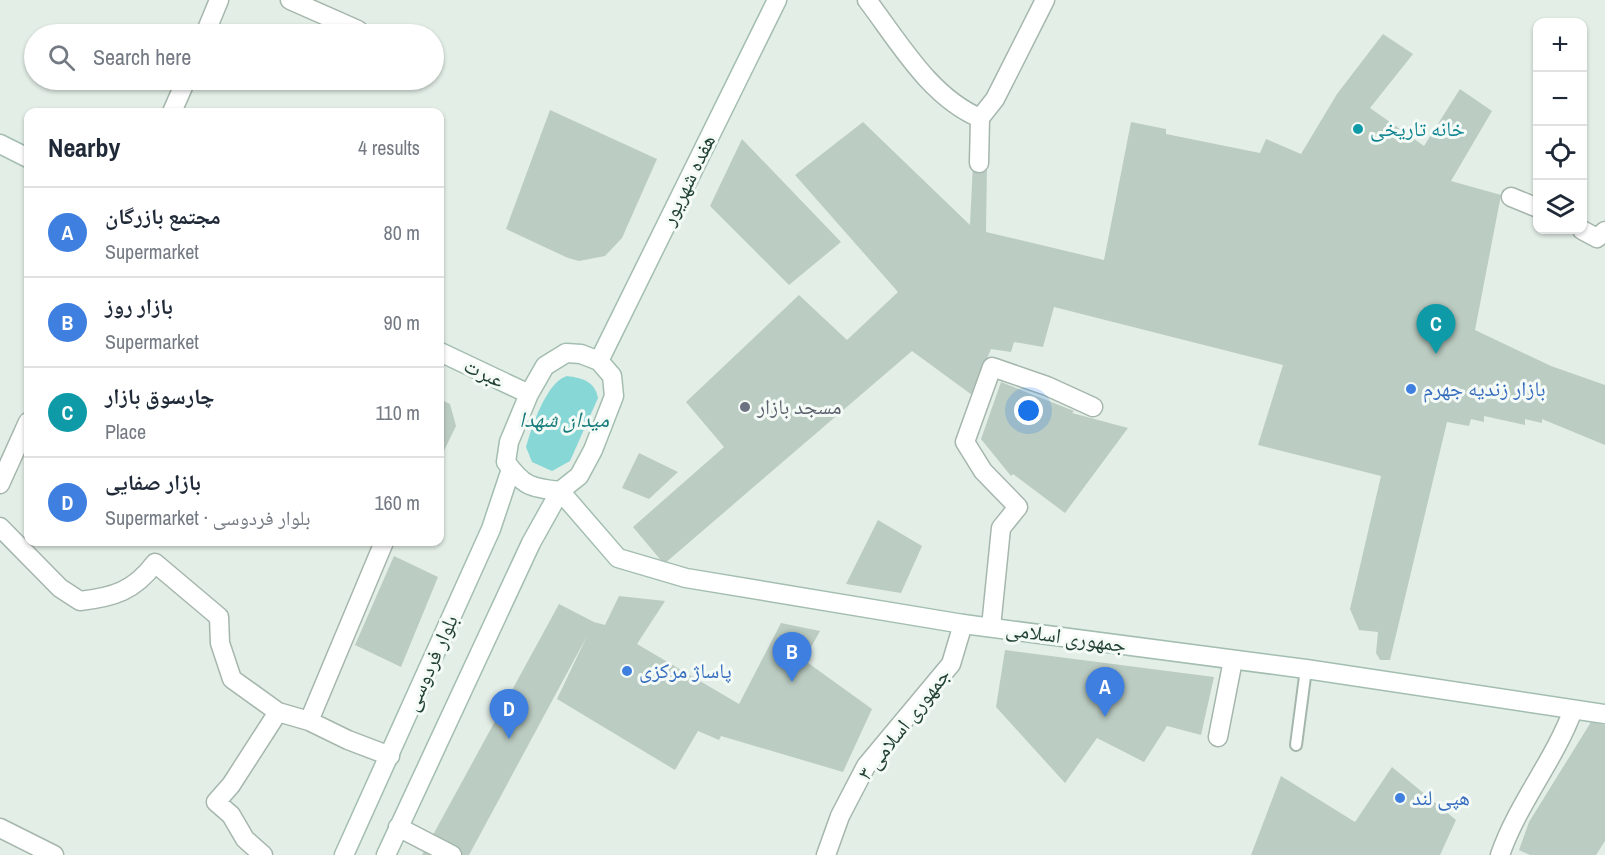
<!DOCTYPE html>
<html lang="en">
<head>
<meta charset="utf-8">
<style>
  :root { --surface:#fff; --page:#f2f2f3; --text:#1f2937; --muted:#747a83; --line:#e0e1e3; --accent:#0b8043 }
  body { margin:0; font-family:"Archivo Narrow","Noto Naskh Arabic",sans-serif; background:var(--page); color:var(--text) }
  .controls { position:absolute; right:18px; top:18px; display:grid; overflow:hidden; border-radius:12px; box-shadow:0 2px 4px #0004 }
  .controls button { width:54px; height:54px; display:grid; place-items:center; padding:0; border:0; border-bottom:2px solid var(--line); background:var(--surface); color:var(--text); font:30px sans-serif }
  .you { position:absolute; left:1029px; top:411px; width:21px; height:21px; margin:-15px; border:4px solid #fff; border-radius:50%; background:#1a73e8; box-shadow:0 0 0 9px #1a73e833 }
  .badge { display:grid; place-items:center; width:39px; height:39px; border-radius:50%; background:var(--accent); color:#fff; font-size:20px; font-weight:700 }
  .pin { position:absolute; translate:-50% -50px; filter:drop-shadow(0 2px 3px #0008) }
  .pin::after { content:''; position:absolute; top:32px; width:21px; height:18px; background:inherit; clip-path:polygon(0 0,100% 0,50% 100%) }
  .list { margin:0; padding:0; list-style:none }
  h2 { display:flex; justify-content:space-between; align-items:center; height:78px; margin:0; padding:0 24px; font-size:26px }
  h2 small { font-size:20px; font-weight:400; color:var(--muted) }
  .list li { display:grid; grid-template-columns:39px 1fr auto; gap:18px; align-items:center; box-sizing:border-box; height:90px; padding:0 24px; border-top:2px solid var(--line) }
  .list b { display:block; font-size:22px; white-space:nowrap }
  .list p { margin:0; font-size:20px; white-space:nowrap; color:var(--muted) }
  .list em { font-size:20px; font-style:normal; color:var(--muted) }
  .icon { flex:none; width:33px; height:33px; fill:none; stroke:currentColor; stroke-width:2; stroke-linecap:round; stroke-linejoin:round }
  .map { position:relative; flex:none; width:1605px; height:855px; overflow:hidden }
  .search { position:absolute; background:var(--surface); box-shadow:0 2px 4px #0004; left:24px; top:24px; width:420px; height:66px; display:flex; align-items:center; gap:15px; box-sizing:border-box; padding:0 21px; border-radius:33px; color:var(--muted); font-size:22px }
  .panel { position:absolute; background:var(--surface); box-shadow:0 2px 4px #0004; left:24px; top:108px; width:420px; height:438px; border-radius:12px }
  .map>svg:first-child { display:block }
  .water { fill:#87d7d6 }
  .building { fill:#bbccc2 }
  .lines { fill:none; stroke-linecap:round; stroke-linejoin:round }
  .lane-casing { stroke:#a5b7ad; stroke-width:14 }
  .street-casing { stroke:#a5b7ad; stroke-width:21 }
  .secondary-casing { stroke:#a3beb0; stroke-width:21 }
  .lane { stroke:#fff; stroke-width:10 }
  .street { stroke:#fff; stroke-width:18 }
  .secondary { stroke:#fff; stroke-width:18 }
  .culture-dot { fill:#0f9aa8; stroke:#f4faf6; stroke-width:2 }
  .shop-dot { fill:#3f7fe0; stroke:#f4faf6; stroke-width:2 }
  .worship-dot { fill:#6b7280; stroke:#f4faf6; stroke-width:2 }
  .labels { text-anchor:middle; stroke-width:6; stroke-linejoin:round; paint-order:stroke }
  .culture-label { font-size:21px; fill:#0d838f; stroke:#f4faf6; text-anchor:start }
  .street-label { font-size:21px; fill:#214133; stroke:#f4faf6 }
  .shop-label { font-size:21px; fill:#366cbe; stroke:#f4faf6; text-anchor:start }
  .worship-label { font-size:21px; fill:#5b616d; stroke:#f4faf6; text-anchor:start }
  .water-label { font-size:22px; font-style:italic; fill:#167c7c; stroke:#f4faf6 }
</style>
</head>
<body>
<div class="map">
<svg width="1605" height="855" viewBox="0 0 1605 855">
  <rect width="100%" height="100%" fill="#e3eee7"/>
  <path class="water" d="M567,376C583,378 595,382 598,398L570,461L552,471L532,462L526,447C531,428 547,381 567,376Z"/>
  <path class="building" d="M1383,34L1413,54L1370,108L1424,146L1460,89L1492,111L1451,181L1501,195L1475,330L1551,366L1605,385V445L1542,419V423L1525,419V425L1484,416V422L1471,419L1469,426L1447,422L1390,660H1380L1376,653L1378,632L1359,630L1350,609L1381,476L1258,445L1283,365L1054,307L1043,347L1014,342L1011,352L991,349L972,395L912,351L664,564L633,527L724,447L686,402L799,295L847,340L898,292L795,175L863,122L970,225L973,163H987L986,232L1104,260L1131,122L1166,129V134L1260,153L1266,139L1301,154L1337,94Z
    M550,110L657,159L622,238L605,256L579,261L568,258L506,229Z
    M742,139L841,242L789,285L710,206Z
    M1001,382L1074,411L1072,413L1128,428L1065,513L1013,474L1011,476L981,439Z
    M440,399L450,404L456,426L440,459Z
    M639,453L678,472L649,499L622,488Z
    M878,520L922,546L901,593L846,584Z
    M394,556L438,577L401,667L355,645Z
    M619,596L665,601L637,644L739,704L781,623L820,631L804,660L872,709L843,772L721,736L719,740L698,731L675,770L557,699L587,636L469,855H422L559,604L594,622L605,625Z
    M1005,650L1214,677L1201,735L1167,726L1144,762L1097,738L1065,783L996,707Z
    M1591,722L1605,725V841L1596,855H1530L1519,850L1529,822Z
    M1392,767L1456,820L1440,855H1251L1281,776L1355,822Z"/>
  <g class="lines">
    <defs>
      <path id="lane" d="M1296,745L1306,669"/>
      <path id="street" d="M290,0L358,30L356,34
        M867,0C899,42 930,97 980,118
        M205,34L219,0
        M172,112L186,80
        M979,163L980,118L995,99L1045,0
        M1511,197L1538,208
        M1582,230L1597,238L1605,231
        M0,484L28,422
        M0,527L60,588L80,601C114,597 134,591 155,563L219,617L220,643L232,679L278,712L309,721L348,740L390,756
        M991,627L1001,528L1018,507L983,471L965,442L992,367L1047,386L1093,407
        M309,721L384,542
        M1218,737L1233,660
        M398,827L452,855
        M0,828L54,855
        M263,855L245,839L231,815L216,802L231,785L278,712
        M826,855L840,816L866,766L951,664L963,624
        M1500,855C1518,803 1554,761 1573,710"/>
      <path id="secondary" d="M0,144L28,158
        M440,352L529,394
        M599,361L777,0
        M560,491L618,558L686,578L963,624L1306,669L1605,714
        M344,855L491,529L511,469
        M386,855L531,543L560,491L579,476L593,450L614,396L612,376L599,361L581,354L566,353L545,366L529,394L509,442L506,462C523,486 531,488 560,491"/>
    </defs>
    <use href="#lane" class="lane-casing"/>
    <use href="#street" class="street-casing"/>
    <use href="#secondary" class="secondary-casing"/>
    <use href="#lane" class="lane"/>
    <use href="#street" class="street"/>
    <use href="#secondary" class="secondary"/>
  </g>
  <circle class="culture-dot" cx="1358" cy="129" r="6"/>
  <g class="shop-dot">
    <circle cx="1411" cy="389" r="6"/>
    <circle cx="627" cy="671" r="6"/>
    <circle cx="1400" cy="798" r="6"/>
  </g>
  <circle class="worship-dot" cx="745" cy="407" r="6"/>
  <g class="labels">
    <g class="culture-label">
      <text x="1370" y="136">خانه تاریخی</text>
    </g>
    <g class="street-label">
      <text transform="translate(688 180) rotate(-64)" y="7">هفده شهریور</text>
      <text transform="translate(484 373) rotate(25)" y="7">عبرت</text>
      <text transform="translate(1066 637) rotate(8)" y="7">جمهوری اسلامی</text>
      <text transform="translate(431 663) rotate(-66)" y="7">بلوار فردوسی</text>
      <text transform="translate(904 724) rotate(-52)" y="7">جمهوری اسلامی ۳</text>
    </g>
    <g class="shop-label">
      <text x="1423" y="396">بازار زندیه جهرم</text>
      <text x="639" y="678">پاساژ مرکزی</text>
      <text x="1412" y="805">هپی لند</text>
    </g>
    <g class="worship-label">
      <text x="757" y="414">مسجد بازار</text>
    </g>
    <g class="water-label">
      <text x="564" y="427">میدان شهدا</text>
    </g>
  </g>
</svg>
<div class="controls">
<button>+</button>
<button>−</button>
<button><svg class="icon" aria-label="locate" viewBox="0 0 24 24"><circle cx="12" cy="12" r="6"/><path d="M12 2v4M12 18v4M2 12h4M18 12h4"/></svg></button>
<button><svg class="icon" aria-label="layers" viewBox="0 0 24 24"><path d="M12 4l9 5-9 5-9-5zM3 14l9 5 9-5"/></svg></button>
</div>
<div class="you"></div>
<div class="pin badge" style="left:1105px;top:717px;background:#3f7fe0">A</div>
<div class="pin badge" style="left:792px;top:682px;background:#3f7fe0">B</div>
<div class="pin badge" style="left:1436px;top:354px;background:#0f9aa8">C</div>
<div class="pin badge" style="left:509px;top:739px;background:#3f7fe0">D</div>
<div class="search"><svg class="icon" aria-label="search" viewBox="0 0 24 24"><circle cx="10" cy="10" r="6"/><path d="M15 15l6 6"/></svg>Search here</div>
<section class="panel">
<h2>Nearby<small>4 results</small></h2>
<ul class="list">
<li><span class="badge" style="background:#3f7fe0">A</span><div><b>مجتمع بازرگان</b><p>Supermarket</p></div><em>80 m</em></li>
<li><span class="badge" style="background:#3f7fe0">B</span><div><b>بازار روز</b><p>Supermarket</p></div><em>90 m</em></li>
<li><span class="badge" style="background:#0f9aa8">C</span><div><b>چارسوق بازار</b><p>Place</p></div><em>110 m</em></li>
<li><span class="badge" style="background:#3f7fe0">D</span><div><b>بازار صفایی</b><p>Supermarket · بلوار فردوسی</p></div><em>160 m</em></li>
</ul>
</section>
</div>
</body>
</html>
